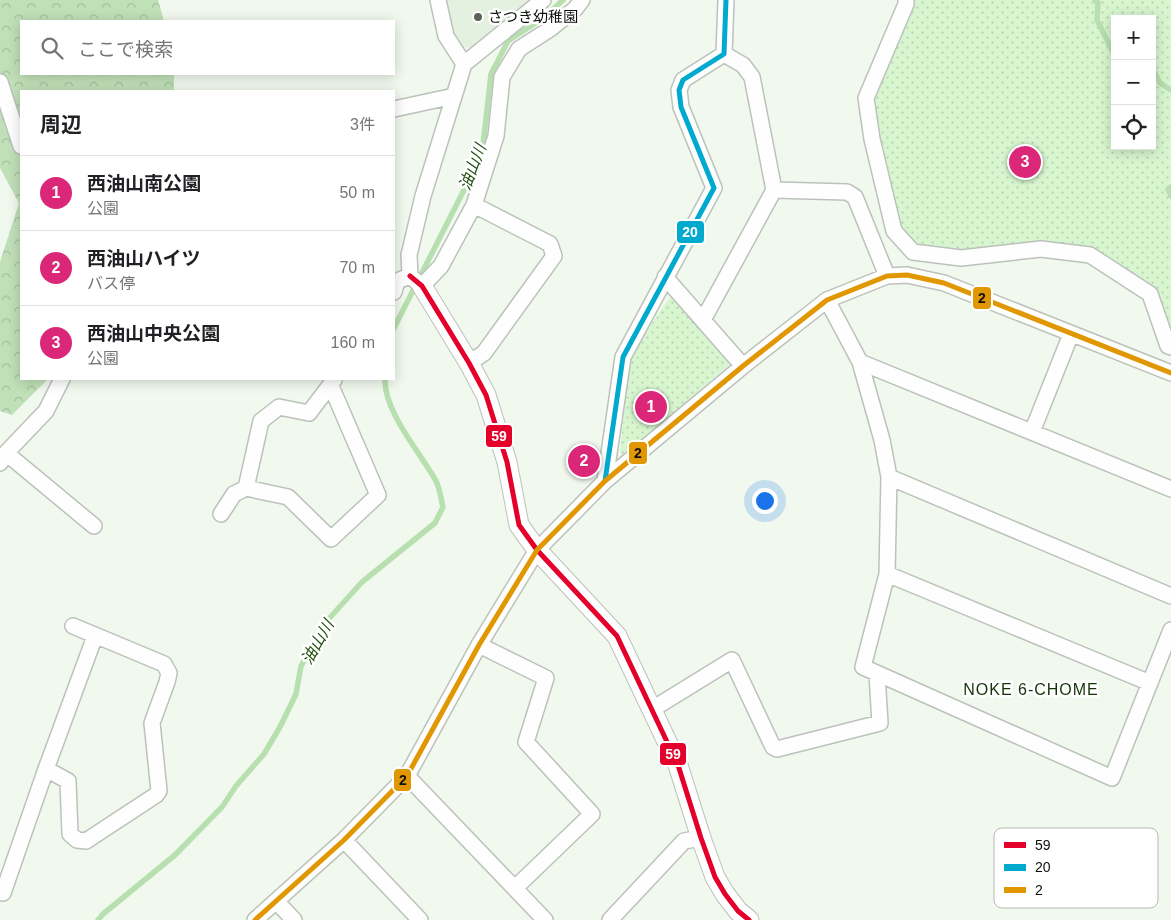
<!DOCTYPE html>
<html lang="ja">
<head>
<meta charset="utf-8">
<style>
  :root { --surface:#fff; --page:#f2f2f2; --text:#202124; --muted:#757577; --line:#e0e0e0; --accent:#db2777 }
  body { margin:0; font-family:Arial,"Noto Sans JP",sans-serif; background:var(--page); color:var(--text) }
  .controls { position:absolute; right:15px; top:15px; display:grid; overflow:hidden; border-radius:0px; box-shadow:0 2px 12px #0003 }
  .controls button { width:45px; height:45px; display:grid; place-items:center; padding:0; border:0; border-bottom:1px solid var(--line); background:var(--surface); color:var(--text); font:25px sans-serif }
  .you { position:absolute; left:764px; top:500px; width:18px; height:18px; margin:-12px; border:4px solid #fff; border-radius:50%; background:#1a73e8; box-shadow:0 0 0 8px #1a73e833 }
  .badge { display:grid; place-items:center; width:32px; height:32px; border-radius:50%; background:var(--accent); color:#fff; font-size:16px; font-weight:700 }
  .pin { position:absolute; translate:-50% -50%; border:2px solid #fff; box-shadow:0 1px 5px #0006 }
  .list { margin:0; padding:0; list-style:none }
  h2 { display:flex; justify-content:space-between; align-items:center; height:65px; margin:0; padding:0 20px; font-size:21px }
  h2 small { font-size:16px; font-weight:400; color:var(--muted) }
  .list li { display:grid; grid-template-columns:32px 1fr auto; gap:15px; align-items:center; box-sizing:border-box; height:75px; padding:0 20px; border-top:1px solid var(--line) }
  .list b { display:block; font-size:19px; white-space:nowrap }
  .list p { margin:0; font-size:16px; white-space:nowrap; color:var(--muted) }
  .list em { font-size:16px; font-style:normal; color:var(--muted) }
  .icon { flex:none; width:28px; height:28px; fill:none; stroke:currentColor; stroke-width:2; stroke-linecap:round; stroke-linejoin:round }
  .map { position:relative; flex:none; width:1171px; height:920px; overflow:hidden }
  .search { position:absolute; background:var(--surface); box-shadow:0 2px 12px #0003; left:20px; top:20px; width:375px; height:55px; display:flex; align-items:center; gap:12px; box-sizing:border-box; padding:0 18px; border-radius:0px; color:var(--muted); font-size:19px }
  .panel { position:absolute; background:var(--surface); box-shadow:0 2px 12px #0003; left:20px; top:90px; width:375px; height:290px; border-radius:0px }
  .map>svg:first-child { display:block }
  .built { fill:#e4f1e0 }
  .forest { fill:url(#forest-crowns) }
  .park { fill:url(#park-dots); fill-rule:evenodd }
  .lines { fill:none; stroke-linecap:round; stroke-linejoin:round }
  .stream { stroke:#b8dfaf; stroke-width:5.5 }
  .minor-casing { stroke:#bcc2bb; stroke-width:18 }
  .tertiary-casing { stroke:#bcc2bb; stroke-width:21 }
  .minor { stroke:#fdfefd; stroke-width:15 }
  .tertiary { stroke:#fdfefd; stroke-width:19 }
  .bus-1-casing { stroke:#fff; stroke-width:9 }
  .bus-2-casing { stroke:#fff; stroke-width:9 }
  .bus-3-casing { stroke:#fff; stroke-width:9 }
  .bus-1 { stroke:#e4002b; stroke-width:5 }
  .bus-2 { stroke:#00a9ce; stroke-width:5 }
  .bus-3 { stroke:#e09701; stroke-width:5 }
  .poi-dot { fill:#5c625b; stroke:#fff; stroke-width:2 }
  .labels { text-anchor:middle; stroke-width:5; stroke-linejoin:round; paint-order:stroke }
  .poi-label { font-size:15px; fill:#0c110b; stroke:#fff; text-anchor:start }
  .water-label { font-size:16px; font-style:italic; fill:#1f4f0f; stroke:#fff }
  .neighbourhood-label { font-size:16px; letter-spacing:1px; fill:#123408; stroke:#fff }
  .key { fill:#fff; stroke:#b6b8b6; stroke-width:1 }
  .key-label { font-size:14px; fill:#0c110b }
  .line-badge { stroke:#fff; stroke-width:2 }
  .badge-label { font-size:14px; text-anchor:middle; font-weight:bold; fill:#fff }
  .pale-badge-label { font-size:14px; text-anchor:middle; font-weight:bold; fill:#111 }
</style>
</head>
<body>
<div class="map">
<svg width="1171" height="920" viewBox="0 0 1171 920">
  <defs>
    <pattern id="forest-crowns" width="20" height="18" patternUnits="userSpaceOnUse" patternTransform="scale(1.25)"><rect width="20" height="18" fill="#c0e0b8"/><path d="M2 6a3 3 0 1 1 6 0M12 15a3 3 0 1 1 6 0" fill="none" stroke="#a4bf9d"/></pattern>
    <pattern id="park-dots" width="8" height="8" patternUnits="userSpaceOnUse" patternTransform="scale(1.25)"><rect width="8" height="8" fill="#d7f6cf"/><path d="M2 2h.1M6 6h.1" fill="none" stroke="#b7d2b0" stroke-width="1.8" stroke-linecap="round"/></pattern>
  </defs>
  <rect width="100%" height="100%" fill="#f1f9ef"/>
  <path class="built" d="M443,0H530L470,48L459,46L450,34Z"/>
  <path class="forest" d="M0,0H158L164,21H21V74H174V91H21V379H48L12,415L0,411V262L19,203L0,168Z"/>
  <path class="park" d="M906,0H1171V347L1150,294L1090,255L913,252L894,231L866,98ZM1115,19H1152V146H1115Z
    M673,293L731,363L624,455L620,452L629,355Z"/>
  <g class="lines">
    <path class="stream" d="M1095,0L1098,3L1097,20L1113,52H1115
      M1152,68L1160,83L1171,90
      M1171,187L1168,189L1171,196
      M394,328L465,188L483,145L491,74L508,41L546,16L563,0
      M98,920L103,914L175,855L222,807L236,786L264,754L280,727L296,694L301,666L325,623L362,582L435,523L443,507C441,499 440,489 436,481C420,452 384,412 385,379"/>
    <defs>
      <path id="minor" d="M438,0L446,36L464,64
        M906,0V4L866,98L872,139L894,231L913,252L961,258L1041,249L1090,255L1150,294L1168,346L1171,347
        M0,82L21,146
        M394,109L454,96
        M774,190L847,192L855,197L887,276
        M410,276L422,286L441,266L474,205L496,136L502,77L519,49L550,29L575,9L582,0
        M410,276L409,255L423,196L464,64L543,0
        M665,277L743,366
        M394,292L397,281L410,276
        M827,300L860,362L882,440L889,477L887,574L863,667L1112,778L1171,630
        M703,320L774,190L752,77L743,65L724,54
        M860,362L1171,489
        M469,363L484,353L554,256L550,244L474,205
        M1032,432L1071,334
        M6,453L94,526
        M0,463L6,453L46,411L62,379
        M889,477L1171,596
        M605,481L623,357L714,188L681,107L679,90L683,80L724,54L726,0
        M246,488L261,421L279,407L309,413L334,380
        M221,514L234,494L246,488L288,497L331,539L378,495L331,386
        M887,574L1150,683
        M479,645L546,678L526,742L592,814L515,888
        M651,710L732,660L773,747L777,749L880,723L877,675
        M46,769L68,781L70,834L77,840L86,841L156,795L159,791L152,723L167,682L169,673L164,664L73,626
        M407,776L545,920
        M344,840L420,920
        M0,892L3,893L46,769L95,636
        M276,901L294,920
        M255,920L344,840L407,776L479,645L537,550L605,481L743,366L827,300L887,276L907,275L944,283L1171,373
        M610,920L684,841L701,838"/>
      <path id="tertiary" d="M422,286L469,363L486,395L507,462L519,525L537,550L617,636L678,765L701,838L715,877L725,894L738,911L749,920"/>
    </defs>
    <use href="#minor" class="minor-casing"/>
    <use href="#tertiary" class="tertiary-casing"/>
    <use href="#minor" class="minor"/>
    <use href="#tertiary" class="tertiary"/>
    <defs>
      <path id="bus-1" d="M410,276L422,286L469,363L486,395L507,462L519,525L537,550L617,636L678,765L701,838L715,877L725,894L738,911L749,920"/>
      <path id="bus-2" d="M605,481L623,357L714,188L681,107L679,90L683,80L724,54L726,0"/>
      <path id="bus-3" d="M255,920L344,840L407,776L479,645L537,550L605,481L743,366L827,300L887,276L907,275L944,283L1171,373"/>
    </defs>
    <use href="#bus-1" class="bus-1-casing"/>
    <use href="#bus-2" class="bus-2-casing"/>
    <use href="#bus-3" class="bus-3-casing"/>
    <use href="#bus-1" class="bus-1"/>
    <use href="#bus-2" class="bus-2"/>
    <use href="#bus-3" class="bus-3"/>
  </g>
  <circle class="poi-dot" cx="478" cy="17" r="5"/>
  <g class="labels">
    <g class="poi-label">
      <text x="488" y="22">さつき幼稚園</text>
    </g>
    <g class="water-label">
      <text transform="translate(472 167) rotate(-69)" y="6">油山川</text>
      <text transform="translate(317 642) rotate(-60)" y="6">油山川</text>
    </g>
    <g class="neighbourhood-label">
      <text x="1031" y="695">NOKE 6-CHOME</text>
    </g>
  </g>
  <rect x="994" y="828" width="164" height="80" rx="8" class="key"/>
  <rect x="1004" y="842" width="22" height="6" fill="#e4002b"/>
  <rect x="1004" y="864" width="22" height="7" fill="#00a9ce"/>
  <rect x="1004" y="887" width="22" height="6" fill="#e09701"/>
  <g class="key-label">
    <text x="1035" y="850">59</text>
    <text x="1035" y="872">20</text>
    <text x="1035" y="895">2</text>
  </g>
  <g class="line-badge">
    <rect x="676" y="220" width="29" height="24" rx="5" fill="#00a9ce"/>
    <rect x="972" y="286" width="20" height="24" rx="5" fill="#e09701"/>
    <rect x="485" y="424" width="28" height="24" rx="5" fill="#e4002b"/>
    <rect x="628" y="441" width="20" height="24" rx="5" fill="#e09701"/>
    <rect x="659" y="742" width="28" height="24" rx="5" fill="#e4002b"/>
    <rect x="393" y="768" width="19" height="24" rx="5" fill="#e09701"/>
  </g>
  <g class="badge-label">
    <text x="690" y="237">20</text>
    <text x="499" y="441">59</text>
    <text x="673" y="759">59</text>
  </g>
  <g class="pale-badge-label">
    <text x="982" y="303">2</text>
    <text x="638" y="458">2</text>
    <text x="403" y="785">2</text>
  </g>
</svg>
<div class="controls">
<button>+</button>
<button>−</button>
<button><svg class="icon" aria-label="locate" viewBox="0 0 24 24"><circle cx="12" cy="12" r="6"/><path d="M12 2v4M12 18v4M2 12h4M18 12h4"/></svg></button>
</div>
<div class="you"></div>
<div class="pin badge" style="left:651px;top:407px">1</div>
<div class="pin badge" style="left:584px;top:461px">2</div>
<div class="pin badge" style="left:1025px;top:162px">3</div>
<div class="search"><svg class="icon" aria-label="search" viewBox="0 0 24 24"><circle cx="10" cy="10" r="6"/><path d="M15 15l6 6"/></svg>ここで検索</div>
<section class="panel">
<h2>周辺<small>3件</small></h2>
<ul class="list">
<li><span class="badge">1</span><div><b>西油山南公園</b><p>公園</p></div><em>50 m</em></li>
<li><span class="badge">2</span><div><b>西油山ハイツ</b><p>バス停</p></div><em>70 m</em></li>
<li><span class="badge">3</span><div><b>西油山中央公園</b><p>公園</p></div><em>160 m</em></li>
</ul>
</section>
</div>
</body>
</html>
